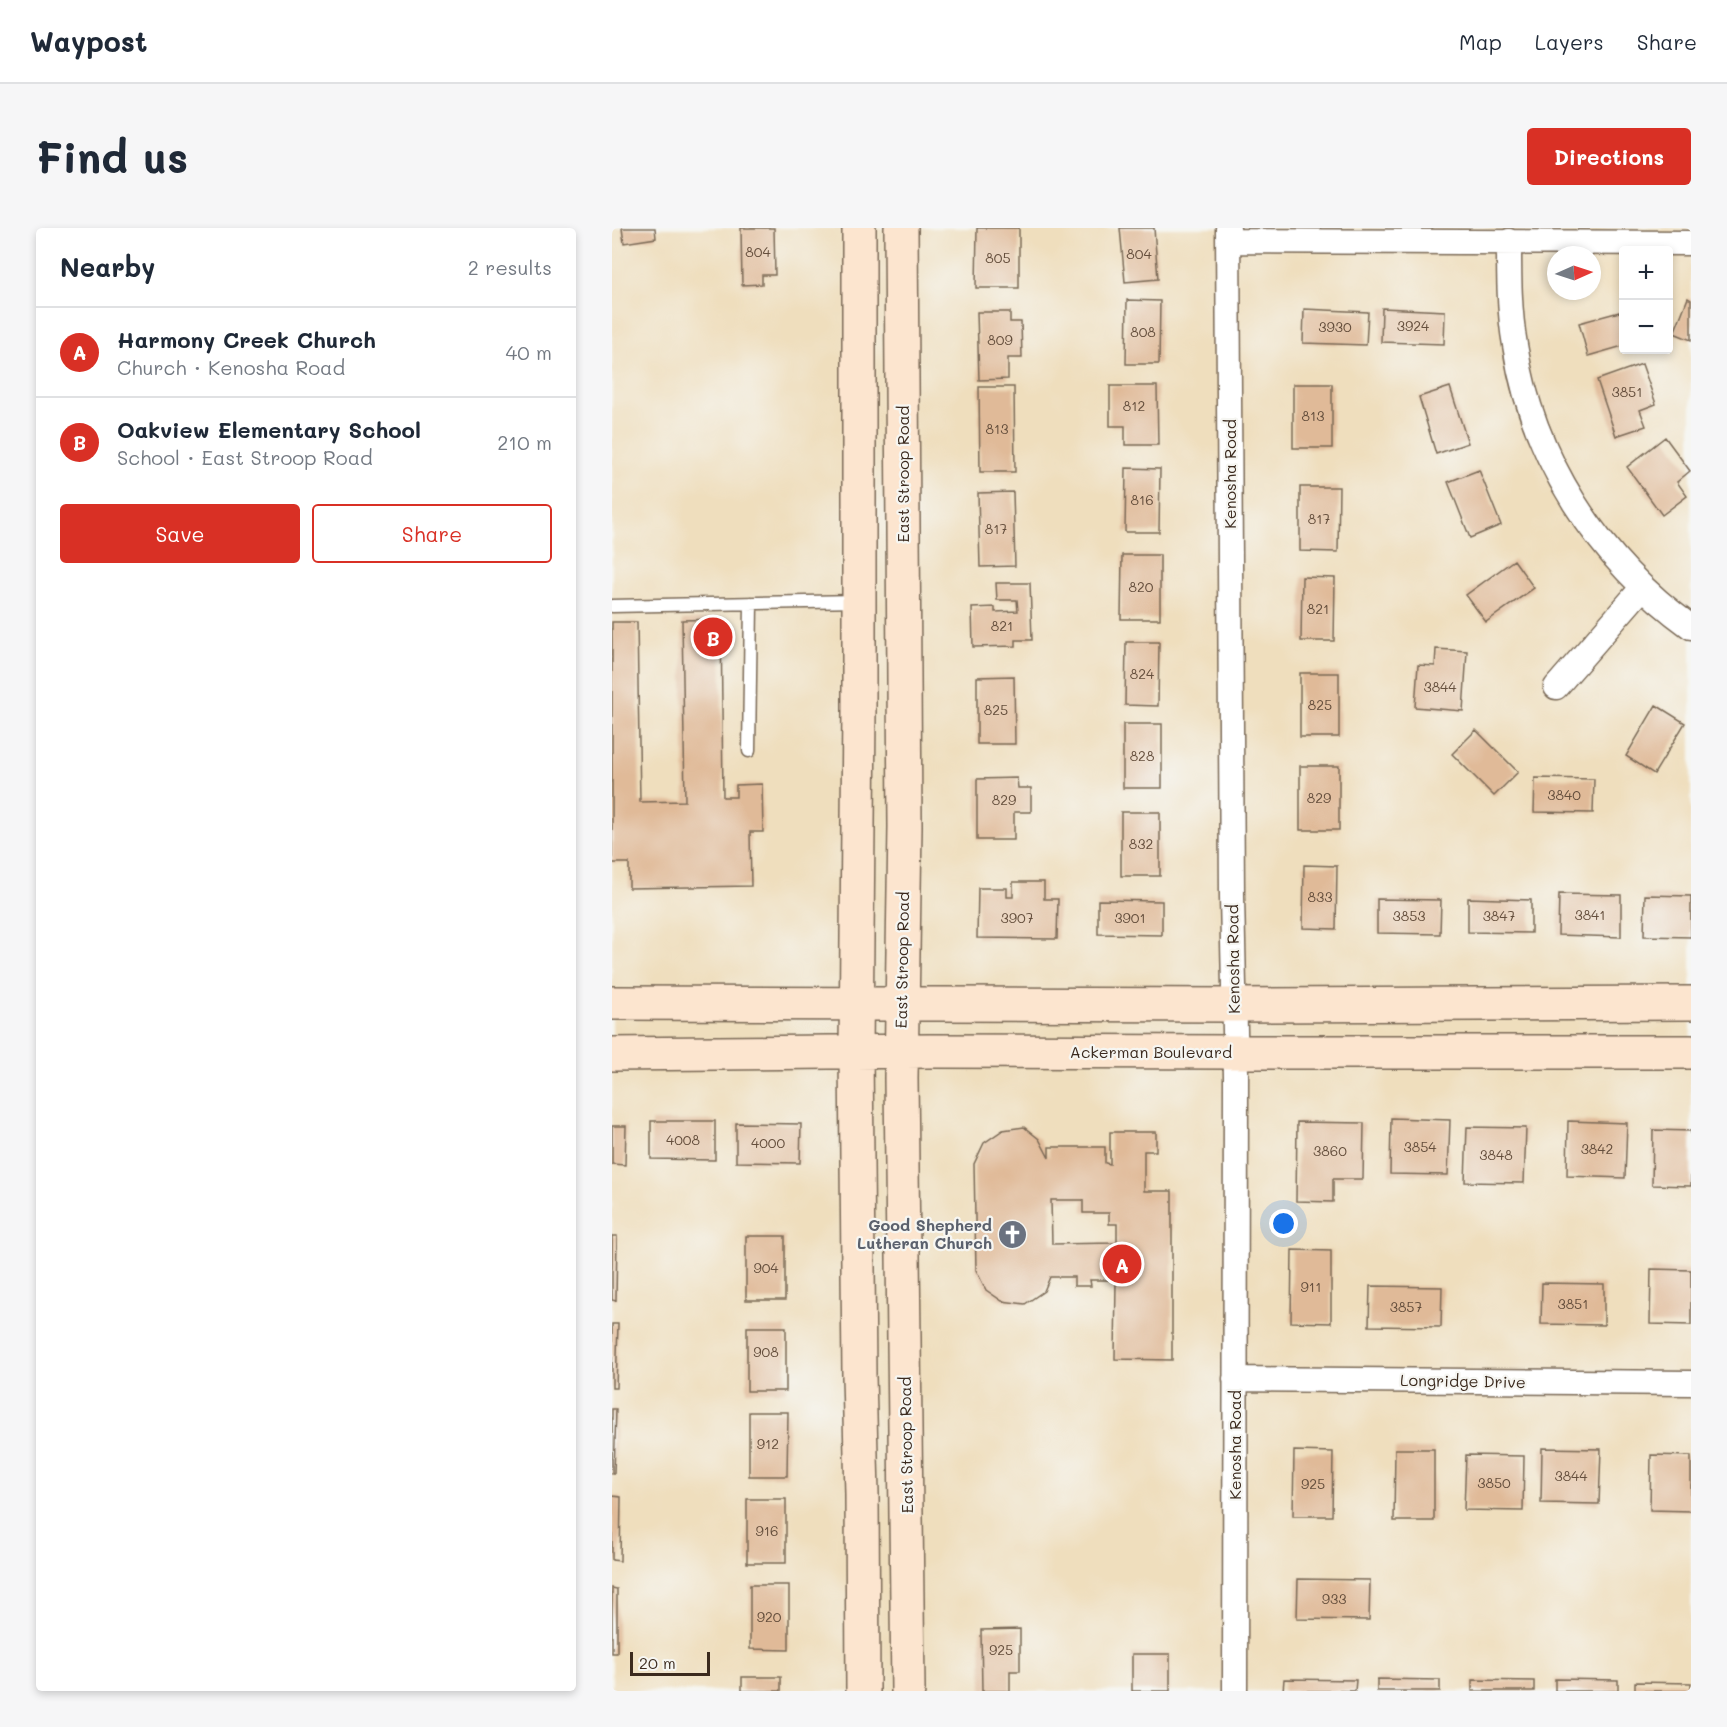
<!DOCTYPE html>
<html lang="en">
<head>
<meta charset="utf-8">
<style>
  :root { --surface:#fff; --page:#f6f6f7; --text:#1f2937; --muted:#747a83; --line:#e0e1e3; --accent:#d93025 }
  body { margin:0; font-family:Mali,sans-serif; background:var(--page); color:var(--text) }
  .controls { position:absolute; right:18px; top:18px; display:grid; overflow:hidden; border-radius:6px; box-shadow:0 3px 9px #0003 }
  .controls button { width:54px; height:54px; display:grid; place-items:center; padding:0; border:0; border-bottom:2px solid var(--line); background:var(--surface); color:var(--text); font:30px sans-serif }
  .compass { position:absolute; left:935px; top:18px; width:54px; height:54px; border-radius:50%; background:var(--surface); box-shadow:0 3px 9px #0003; rotate:87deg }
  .scale { position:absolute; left:18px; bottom:15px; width:80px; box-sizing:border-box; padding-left:6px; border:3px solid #3b2a1e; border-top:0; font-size:16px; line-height:21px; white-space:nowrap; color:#3b2a1e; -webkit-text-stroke:4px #f6f6f2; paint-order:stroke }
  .you { position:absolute; left:672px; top:996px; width:21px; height:21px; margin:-15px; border:4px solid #fff; border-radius:50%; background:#1a73e8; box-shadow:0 0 0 9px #1a73e833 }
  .badge { display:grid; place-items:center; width:39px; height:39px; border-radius:50%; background:var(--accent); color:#fff; font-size:20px; font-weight:700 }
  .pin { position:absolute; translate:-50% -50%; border:3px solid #fff; box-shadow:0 2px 6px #0006 }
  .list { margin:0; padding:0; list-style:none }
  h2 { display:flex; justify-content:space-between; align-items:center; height:78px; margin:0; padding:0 24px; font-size:26px }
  h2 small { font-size:20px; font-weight:400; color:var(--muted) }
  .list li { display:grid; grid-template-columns:39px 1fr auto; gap:18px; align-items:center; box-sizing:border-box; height:90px; padding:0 24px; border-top:2px solid var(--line) }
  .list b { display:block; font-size:22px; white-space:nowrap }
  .list p { margin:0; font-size:20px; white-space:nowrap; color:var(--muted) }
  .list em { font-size:20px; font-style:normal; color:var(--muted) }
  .actions { display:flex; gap:12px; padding:18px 24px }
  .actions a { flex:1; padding:14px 0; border:2px solid var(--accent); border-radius:6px; text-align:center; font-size:21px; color:var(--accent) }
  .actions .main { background:var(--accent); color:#fff }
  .map { position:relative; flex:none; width:1079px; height:1463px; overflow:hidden; border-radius:6px }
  header { display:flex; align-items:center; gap:36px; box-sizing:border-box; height:84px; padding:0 30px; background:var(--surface); border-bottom:2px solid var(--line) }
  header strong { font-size:28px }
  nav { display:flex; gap:33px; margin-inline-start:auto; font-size:21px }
  .intro { display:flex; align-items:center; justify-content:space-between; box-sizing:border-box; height:144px; padding:0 36px }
  h1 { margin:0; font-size:42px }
  .button { padding:15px 27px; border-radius:6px; background:var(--accent); color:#fff; font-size:21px; font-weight:700 }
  main { display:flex; gap:36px; padding:0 36px }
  aside { flex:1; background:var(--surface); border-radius:6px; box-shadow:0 3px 9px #0003 }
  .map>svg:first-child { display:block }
  .building { fill:#e0ba98; fill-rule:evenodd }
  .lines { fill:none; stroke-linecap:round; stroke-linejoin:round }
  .lane-casing { stroke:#7a6956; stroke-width:15 }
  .street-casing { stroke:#7a6956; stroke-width:27 }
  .secondary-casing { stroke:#7a6956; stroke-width:36 }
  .lane { stroke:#fff; stroke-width:12 }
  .street { stroke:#fff; stroke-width:24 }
  .secondary { stroke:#fce5cf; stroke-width:33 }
  .labels { text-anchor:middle; stroke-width:4.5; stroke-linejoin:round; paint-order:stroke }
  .number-label { font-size:14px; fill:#644e3c }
  .street-label { font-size:16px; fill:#3b2a1e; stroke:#f6f6f2 }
  .worship-label { font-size:16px; font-weight:bold; fill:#5b616d; stroke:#f6f6f2; text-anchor:end }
</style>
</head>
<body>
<header>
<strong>Waypost</strong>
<nav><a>Map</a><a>Layers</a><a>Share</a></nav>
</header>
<div class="intro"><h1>Find us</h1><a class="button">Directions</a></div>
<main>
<aside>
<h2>Nearby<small>2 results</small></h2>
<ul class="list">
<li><span class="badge">A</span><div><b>Harmony Creek Church</b><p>Church · Kenosha Road</p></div><em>40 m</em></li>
<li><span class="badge">B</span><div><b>Oakview Elementary School</b><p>School · East Stroop Road</p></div><em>210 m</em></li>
</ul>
<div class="actions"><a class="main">Save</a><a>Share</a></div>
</aside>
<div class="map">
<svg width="1079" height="1463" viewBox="0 0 1079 1463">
  <rect width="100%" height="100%" fill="#f6f6f2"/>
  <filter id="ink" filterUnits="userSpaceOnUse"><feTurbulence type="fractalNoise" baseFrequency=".0167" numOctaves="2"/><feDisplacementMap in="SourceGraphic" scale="12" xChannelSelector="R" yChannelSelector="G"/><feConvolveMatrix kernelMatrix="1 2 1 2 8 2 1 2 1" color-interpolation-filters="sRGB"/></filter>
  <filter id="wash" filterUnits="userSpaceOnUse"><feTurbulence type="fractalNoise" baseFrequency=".008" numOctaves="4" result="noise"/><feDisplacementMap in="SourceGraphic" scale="24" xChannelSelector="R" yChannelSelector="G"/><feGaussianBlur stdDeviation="1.35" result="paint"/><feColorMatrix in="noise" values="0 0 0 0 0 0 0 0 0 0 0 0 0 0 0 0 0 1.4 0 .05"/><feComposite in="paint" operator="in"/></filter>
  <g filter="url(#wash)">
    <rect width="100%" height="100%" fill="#efdebd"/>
    <g id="blocks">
      <path class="building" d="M10,0H43L44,10L12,15Z
        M129,0H162L163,47H150V56L130,57Z
        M365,0H407V60H364Z
        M508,0H542L546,51L513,54Z
        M1076,70L1079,72V112L1062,105Z
        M515,72L548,73L547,136H514Z
        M770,80L833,83L832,116L769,114Z
        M692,81L756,84L754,117L691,115Z
        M1011,83V118L976,128L967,95Z
        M365,84H398V94H409L410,130H396V151L367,152Z
        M1030,136L1044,176L1028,182L1034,198L1004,208L985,152Z
        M681,156H720V220H681Z
        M498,158H545L546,217H513V198H498Z
        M367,159H402L403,244H368Z
        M838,159L856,215L824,226L807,169Z
        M1053,209L1078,243L1065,254L1075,268L1050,287L1015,239Z
        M514,240L548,241L547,304H513Z
        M867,242L889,297L858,310L836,254Z
        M688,259H727L726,324L688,323Z
        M401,264L403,338L368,339L366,265Z
        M510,327H548V391H509Z
        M902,332L922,360L874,394L854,367Z
        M690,349L723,350L722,413H689Z
        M384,355H418L420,412H404V418L361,419L360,380L383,379V384L406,383L405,372H385Z
        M109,391L111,569H124V557L150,556L151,604H138L139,658L17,660V635H0V394H25L28,574L73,573L70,392Z
        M514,414H547L546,478L513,477Z
        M824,421L855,423L851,483L803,479L806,437L823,438Z
        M688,445H727V509H688Z
        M402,448L403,516H365V449Z
        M1044,477L1073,495L1042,546L1014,528Z
        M511,496H550V560H511Z
        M864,502L906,544L882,568L840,526Z
        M688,538H727V602H688Z
        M405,550L406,560H419V584H402V612H365V551Z
        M923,550L982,551L981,585L922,584Z
        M509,584H548V648H509Z
        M692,637L725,638L724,701L691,700Z
        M401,654H432V671H446L445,711L365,710L366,660H395V669H401Z
        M947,666L1009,667V709L946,707Z
        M1033,667L1079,668V709L1032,708Z
        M856,670L919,672V705L856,704Z
        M765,671L829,672L828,706L765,705Z
        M486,672L550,673V707L486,706Z
        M779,890L838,892L836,947L778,946Z
        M39,893H103V932L39,931Z
        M956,893L1015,895L1013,950L955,948Z
        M685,894L752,895L751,951H721V974L684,973Z
        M124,895L189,896L188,935L124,934Z
        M0,898H14L13,937L0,936Z
        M412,899L427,911L437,930V919H493V935L498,936V904H544V923H532V963H560V1132L503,1131L504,1052H478L479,1058H462V1049H438L432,1063L413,1076L390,1073L374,1062L364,1042L362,936L372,915L391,902ZM439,972H471V985H497V996H505V1015L440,1016Z
        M855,899L914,900L912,955L853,954Z
        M1041,902L1079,903V958L1040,957Z
        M0,1008H5L4,1073L0,1072Z
        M134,1008H173V1072H134Z
        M680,1022L719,1023V1095L679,1094Z
        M1039,1041L1079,1042V1097L1038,1096Z
        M930,1055L992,1056V1097L929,1096Z
        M758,1058L830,1059L829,1099L757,1098Z
        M0,1096H6L4,1160H0Z
        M135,1099H174V1163H135Z
        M0,1181H4L2,1245H0Z
        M137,1184H176L175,1248H137Z
        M930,1220L989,1221L987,1276L929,1275Z
        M783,1221H822V1293H782Z
        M682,1223L721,1224L720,1288H681Z
        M854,1227L912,1228L911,1283L852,1282Z
        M1039,1227L1079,1228V1283L1038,1282Z
        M0,1268L9,1269L8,1333L0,1332Z
        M135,1271H174V1335H135Z
        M686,1351L758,1352L757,1392L685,1391Z
        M138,1357H177V1422L138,1421Z
        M0,1360L5,1361V1425H0Z
        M408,1401V1443H398V1463H370L369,1402Z
        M520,1426H558V1463H520Z
        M130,1449H169V1463H130Z
        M672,1451L744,1452L743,1463H671Z
        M765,1451L828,1452V1463H765Z
        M943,1451L1006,1452V1463H943Z
        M860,1452L922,1453V1463H860Z
        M1023,1454L1079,1455V1463H1023Z"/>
    </g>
  </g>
  <g filter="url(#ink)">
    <use href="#blocks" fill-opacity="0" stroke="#7a6956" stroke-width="1.5"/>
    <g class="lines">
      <defs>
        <path id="lane" d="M0,378L246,373
          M137,523L139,375"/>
        <path id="street" d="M616,0L620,669L624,848L623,1463
          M617,13L1079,15
          M897,13C897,48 897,83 903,117C920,230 987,333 1079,399
          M944,459L1031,359
          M623,1151L1079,1155"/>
        <path id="secondary" d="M247,0V481L244,824L247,1148L250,1266L251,1463
          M289,0L293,599L289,850L296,1463
          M0,775L623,777L1079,775
          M0,826L318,823L623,824H1079"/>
      </defs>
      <use href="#lane" class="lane-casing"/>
      <use href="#street" class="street-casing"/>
      <use href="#secondary" class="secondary-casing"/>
      <use href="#lane" class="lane"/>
      <use href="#street" class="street"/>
      <use href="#secondary" class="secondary"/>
    </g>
  </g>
  <defs>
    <symbol id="church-disc" viewBox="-11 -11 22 22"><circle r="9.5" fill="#6b7280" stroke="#f6f6f2"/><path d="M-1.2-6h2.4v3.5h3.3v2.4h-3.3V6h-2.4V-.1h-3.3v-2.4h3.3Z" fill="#fff"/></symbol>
  </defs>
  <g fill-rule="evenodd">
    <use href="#church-disc" x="384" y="990" width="33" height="33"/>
  </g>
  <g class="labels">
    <g class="number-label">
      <text x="146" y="29">804</text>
      <text x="527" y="31">804</text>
      <text x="386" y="35">805</text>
      <text x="801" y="103">3924</text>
      <text x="723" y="104">3930</text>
      <text x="531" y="109">808</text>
      <text x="388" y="117">809</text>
      <text x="1015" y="169">3851</text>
      <text x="522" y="183">812</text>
      <text x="701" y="193">813</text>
      <text x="385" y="206">813</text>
      <text x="530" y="277">816</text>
      <text x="707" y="296">817</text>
      <text x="384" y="306">817</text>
      <text x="529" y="364">820</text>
      <text x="706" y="386">821</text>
      <text x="390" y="403">821</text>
      <text x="530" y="451">824</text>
      <text x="828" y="464">3844</text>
      <text x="708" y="482">825</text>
      <text x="384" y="487">825</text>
      <text x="530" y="533">828</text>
      <text x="952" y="572">3840</text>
      <text x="707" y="575">829</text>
      <text x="392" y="577">829</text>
      <text x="529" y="621">832</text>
      <text x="708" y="674">833</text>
      <text x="978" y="692">3841</text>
      <text x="797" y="693">3853</text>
      <text x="887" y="693">3847</text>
      <text x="405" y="695">3907</text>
      <text x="518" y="695">3901</text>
      <text x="71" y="917">4008</text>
      <text x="156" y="920">4000</text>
      <text x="808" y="924">3854</text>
      <text x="985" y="926">3842</text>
      <text x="718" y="928">3860</text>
      <text x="884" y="932">3848</text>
      <text x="154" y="1045">904</text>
      <text x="699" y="1064">911</text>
      <text x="961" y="1081">3851</text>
      <text x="794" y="1084">3857</text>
      <text x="154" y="1129">908</text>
      <text x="156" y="1221">912</text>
      <text x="959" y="1253">3844</text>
      <text x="882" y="1260">3850</text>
      <text x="701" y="1261">925</text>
      <text x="155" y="1308">916</text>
      <text x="722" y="1376">933</text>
      <text x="157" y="1394">920</text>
      <text x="389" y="1427">925</text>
    </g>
    <g class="street-label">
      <text transform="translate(291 246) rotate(-90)" y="6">East Stroop Road</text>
      <text transform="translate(618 246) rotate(-90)" y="6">Kenosha Road</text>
      <text transform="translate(621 731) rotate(-91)" y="6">Kenosha Road</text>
      <text transform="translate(290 732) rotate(-89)" y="6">East Stroop Road</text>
      <text x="539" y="830">Ackerman Boulevard</text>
      <text transform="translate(851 1153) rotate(1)" y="6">Longridge Drive</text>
      <text transform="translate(294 1217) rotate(-91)" y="6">East Stroop Road</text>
      <text transform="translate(623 1217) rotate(-90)" y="6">Kenosha Road</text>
    </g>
    <g class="worship-label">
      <text x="380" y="1003">Good Shepherd<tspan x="380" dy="18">Lutheran Church</tspan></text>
    </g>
  </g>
</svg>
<div class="controls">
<button>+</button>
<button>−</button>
</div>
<svg class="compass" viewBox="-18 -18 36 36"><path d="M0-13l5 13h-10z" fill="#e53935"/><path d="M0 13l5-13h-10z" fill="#747a83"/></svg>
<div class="scale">20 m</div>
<div class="you"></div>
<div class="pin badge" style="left:510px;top:1036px">A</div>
<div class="pin badge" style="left:101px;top:409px">B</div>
</div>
</main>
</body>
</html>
